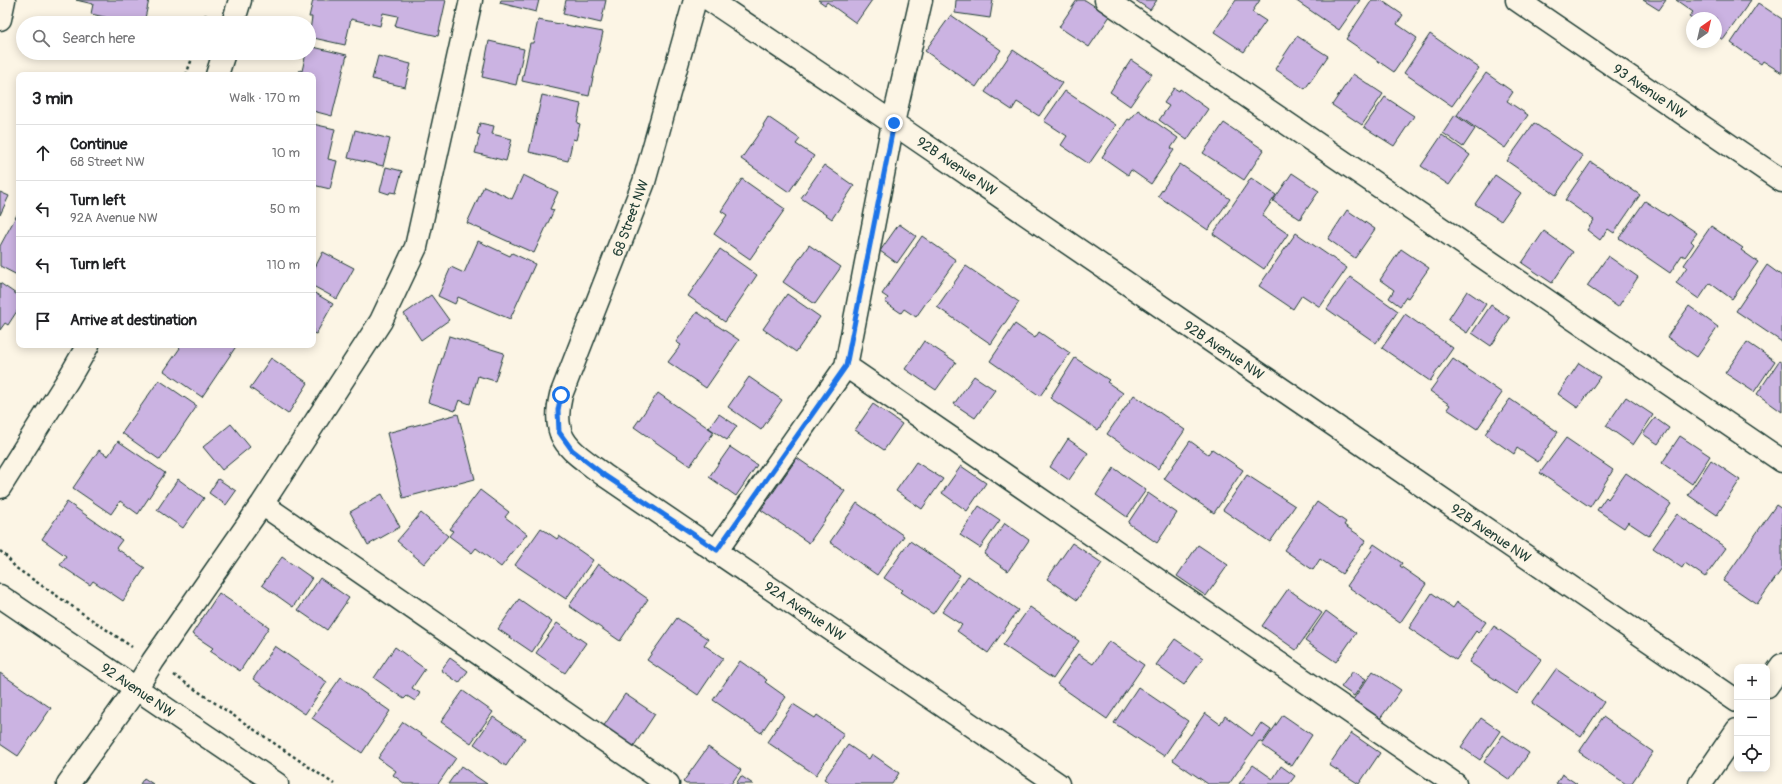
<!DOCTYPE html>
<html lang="en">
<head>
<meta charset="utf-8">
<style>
  :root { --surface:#fff; --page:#f2f2f2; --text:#202124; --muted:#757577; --line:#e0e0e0 }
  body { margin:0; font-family:Pangolin,sans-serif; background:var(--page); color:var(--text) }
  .controls { position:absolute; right:12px; bottom:12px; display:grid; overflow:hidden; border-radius:8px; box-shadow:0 2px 10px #0003 }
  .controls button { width:36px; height:36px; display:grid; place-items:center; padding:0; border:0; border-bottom:1px solid var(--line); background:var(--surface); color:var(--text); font:20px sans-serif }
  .compass { position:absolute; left:1686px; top:12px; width:36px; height:36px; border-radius:50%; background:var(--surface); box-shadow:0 2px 10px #0003; rotate:34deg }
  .stop { position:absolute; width:12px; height:12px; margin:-9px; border:3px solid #1a73e8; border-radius:50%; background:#fff }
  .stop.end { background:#1a73e8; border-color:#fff; box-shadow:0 1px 4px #0008 }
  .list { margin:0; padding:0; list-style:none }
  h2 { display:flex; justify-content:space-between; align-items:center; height:52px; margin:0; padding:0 16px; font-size:17px }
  h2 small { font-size:13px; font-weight:400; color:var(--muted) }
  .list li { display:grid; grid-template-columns:26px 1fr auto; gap:12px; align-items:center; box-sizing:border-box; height:56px; padding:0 16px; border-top:1px solid var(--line) }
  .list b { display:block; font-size:15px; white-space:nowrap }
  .list p { margin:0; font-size:13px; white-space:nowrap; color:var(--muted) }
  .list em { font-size:13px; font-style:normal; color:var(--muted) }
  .icon { flex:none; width:22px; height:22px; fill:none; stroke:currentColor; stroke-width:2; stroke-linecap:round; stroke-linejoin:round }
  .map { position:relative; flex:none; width:1782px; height:784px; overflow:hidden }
  .search { position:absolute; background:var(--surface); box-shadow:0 2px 10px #0003; left:16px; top:16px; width:300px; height:44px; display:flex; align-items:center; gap:10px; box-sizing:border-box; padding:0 14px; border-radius:22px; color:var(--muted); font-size:15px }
  .panel { position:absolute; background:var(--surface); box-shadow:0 2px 10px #0003; left:16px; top:72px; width:300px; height:276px; border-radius:8px }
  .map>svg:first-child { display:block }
  .building { fill:#cbb3e2; stroke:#1f3d34 }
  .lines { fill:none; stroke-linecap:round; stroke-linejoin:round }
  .minor-casing { stroke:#1f3d34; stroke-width:25 }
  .path { stroke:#1f3d34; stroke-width:2.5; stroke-dasharray:3 3; stroke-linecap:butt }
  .minor { stroke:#fcf5e5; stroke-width:22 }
  .route { stroke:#1a73e8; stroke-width:5 }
  .labels { text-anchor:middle; stroke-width:3.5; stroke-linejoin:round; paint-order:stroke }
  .street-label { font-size:14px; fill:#1f3d34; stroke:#fcf5e5 }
</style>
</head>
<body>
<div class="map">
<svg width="1782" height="784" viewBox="0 0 1782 784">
  <rect width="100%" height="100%" fill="#fcf5e5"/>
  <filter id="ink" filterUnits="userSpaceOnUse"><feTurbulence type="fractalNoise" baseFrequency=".025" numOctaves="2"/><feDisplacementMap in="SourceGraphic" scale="8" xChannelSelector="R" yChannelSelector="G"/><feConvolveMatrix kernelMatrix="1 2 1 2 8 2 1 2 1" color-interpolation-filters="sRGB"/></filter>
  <g filter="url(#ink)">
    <path class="building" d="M76,0H149L144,23H131L91,14L93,4Z
      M313,0H446L438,36L395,26L398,16L383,13L380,26L351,19L345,45L309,37L312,17H309Z
      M501,0H539L536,12L500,3Z
      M566,0H606L601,23L563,14Z
      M818,0H872L856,23L827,2L825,5Z
      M956,0H993L990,18L955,13Z
      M1077,0H1085L1110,16L1089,47L1059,27Z
      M1135,0H1157L1150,10Z
      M1236,0H1260L1252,12L1266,21L1244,52L1214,32Z
      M1295,0H1360L1339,30Z
      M1372,0H1381L1403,15L1397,24L1417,38L1394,72L1346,39Z
      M1643,0H1666L1659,10Z
      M1676,0H1751L1723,40L1716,35V18L1692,19L1689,17L1693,12Z
      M1758,3L1782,19V73L1763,61L1761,64L1731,43Z
      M951,15L1001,50L976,87L925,51Z
      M538,20L603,32L589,96L522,81L530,43H533Z
      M1430,34L1479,68L1452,106L1404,73Z
      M1297,36L1328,56L1305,89L1275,69Z
      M489,41L524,49L516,85L482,77Z
      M309,46L347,55L332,116L313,111V75H298L300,70L302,71L306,53H309Z
      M1013,50L1062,83L1039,116L1017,102L1012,110L985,92Z
      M378,56L411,64L405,87L372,79Z
      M1131,60L1152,74L1130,106L1110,92Z
      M1486,73L1513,92L1507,101L1528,115L1505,148L1457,115Z
      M1353,74L1383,94L1362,125L1332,105Z
      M1174,88L1179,91L1180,89L1208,109L1187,140L1159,120L1169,106L1164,103Z
      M1065,91L1116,125L1089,164L1061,145L1067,136L1044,121Z
      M542,95L581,104L577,123L580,124L576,140L573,139L568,161L529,152Z
      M1385,97L1414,116L1394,146L1364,127Z
      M1138,110L1178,138L1171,148L1174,150L1151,184L1131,170L1128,175L1102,157L1128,119L1130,120Z
      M1455,115L1475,129L1463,147L1443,133Z
      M768,117L800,139L796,144L814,156L789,192L741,159L764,126L763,125Z
      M480,123L494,126L492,134L512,139L506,161L475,153L480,135L477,134Z
      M1224,123L1264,150L1244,180L1203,153Z
      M1534,123L1583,156L1556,195L1507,161Z
      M313,124L335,129L328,159L337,161L330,189L313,185Z
      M355,130L390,139L383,166L348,158Z
      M1442,135L1470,155L1449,185L1421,166Z
      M1591,162L1640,195L1614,233L1608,229L1600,240L1587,230L1594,220L1565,200Z
      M1180,164L1230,199L1208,230L1158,196Z
      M824,165L854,186L832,219L801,198Z
      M386,167L402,171L396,193L390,192L389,194L380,191Z
      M1292,173L1319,191L1300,219L1273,201Z
      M523,175L558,192L550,209L554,210L534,253L467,223L484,186L512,199Z
      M1495,175L1521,193L1501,221L1475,204Z
      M1251,178L1276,195L1262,216L1288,234L1264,269L1213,234Z
      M742,179L785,209L750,259L714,234L727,215L721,211Z
      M0,192L9,196L0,215Z
      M1645,201L1668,216L1669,214L1697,233L1691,241L1694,244L1685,257L1682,255L1670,273L1619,238Z
      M1347,210L1375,229L1355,258L1328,239Z
      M19,211V276L0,266V246Z
      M899,224L916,236L897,263L880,251Z
      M1711,226L1743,248L1741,250L1758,262L1732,299L1710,283L1699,299L1676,283L1687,267L1684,265Z
      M1544,231L1573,252L1552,283L1522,263Z
      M1296,233L1347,268L1320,307L1302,295L1293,309L1259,286Z
      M922,236L956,260L916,317L904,309L901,313L885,302L888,298L882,294Z
      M478,241L510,256L512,253L535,264L510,319L458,297L455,304L438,296L451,267L464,273Z
      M809,245L841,267L815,304L783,282Z
      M720,249L757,275L725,322L688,296Z
      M1401,249L1429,268L1408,298L1406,297L1400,306L1389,298L1394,290L1380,280Z
      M323,252L354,268L337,299L313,286V271Z
      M1608,256L1638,277L1618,307L1587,286Z
      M1767,265L1782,276V342L1736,311Z
      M966,266L1019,302L991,344L937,307Z
      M1350,277L1398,311L1376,343L1327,309Z
      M0,283L19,296V308L8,325L5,323L0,330Z
      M1467,291L1486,304L1467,333L1448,320Z
      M313,292L333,304L316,334L313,333Z
      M787,294L820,317L796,352L763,329Z
      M431,295L449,320L421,340L404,314Z
      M1491,305L1510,318L1491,346L1472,333Z
      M1689,306L1718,327L1697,357L1667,337Z
      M697,312L739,340L706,388L668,362L681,345L676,342Z
      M1405,314L1453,348L1430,381L1382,348Z
      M1015,324L1035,338L1039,332L1070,353L1040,396L990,361Z
      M449,336L504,353L495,381L478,376L470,404L459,400L455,411L428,402Z
      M924,341L956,362L936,390L905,369Z
      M1747,342L1775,361L1754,392L1725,373Z
      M177,345H237L202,397L164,371L180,348Z
      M271,358L308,383L288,414L250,388Z
      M1075,358L1109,380L1107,382L1123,393L1098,430L1050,398Z
      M1453,359L1502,393L1477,429L1447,409L1450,405L1430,391Z
      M1779,361L1782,363V412L1757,394Z
      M1579,363L1600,377L1578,408L1558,394Z
      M974,376L995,390L975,418L954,404Z
      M749,377L782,400L761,430L728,407Z
      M159,380L197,406L160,460L122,433Z
      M658,393L714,432L690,466L634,427Z
      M1134,395L1185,430L1158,469L1107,434Z
      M1626,397L1653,415L1633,445L1606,426Z
      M1510,399L1558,432L1538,462L1517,448L1514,454L1485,434Z
      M873,404L902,424L884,450L855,430Z
      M458,414L475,479L403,498L387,433Z
      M719,414L737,426L727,440L709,428Z
      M1655,418L1669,428L1658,444L1643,434Z
      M231,424L250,447L222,470L203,447Z
      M1680,436L1710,456L1692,484L1662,463Z
      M1566,438L1613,470L1590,507L1540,473Z
      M1068,439L1088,453L1069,480L1050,467Z
      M118,441L165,473L138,514L120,501L111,514L73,488L99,450L108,456Z
      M1190,441L1208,454L1212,449L1243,470L1214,513L1164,479Z
      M730,447L757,465L736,496L709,477Z
      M797,458L845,491L809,543L761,510Z
      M1711,460L1740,480L1717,515L1688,495Z
      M916,462L943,479L922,509L896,491Z
      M961,466L986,483L967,511L942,493Z
      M1114,468L1146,490L1127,517L1096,495Z
      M1626,473L1671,504L1649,536L1628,522L1624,528L1597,510L1606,497L1608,499Z
      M1247,475L1295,506L1270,542L1223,510Z
      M178,479L204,498L183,528L157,510Z
      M218,479L236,491L226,505L209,493Z
      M480,490L509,512L505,517L527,534L501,567L476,548L472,553L449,536L453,531L450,529Z
      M1148,493L1177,513L1157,543L1128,523Z
      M382,494L400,527L368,545L350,512Z
      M67,502L122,540L116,548L145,568L123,601L93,581L90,585L60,565L66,556L42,539Z
      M1317,502L1346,522L1344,525L1366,540L1342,574L1320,559L1313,570L1284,550Z
      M857,503L904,536L877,575L830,542Z
      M1776,505L1782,509V569L1757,604L1723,581Z
      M979,506L1000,520L980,548L960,535Z
      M421,513L448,536L424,564L397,541Z
      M1677,514L1726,548L1705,577L1685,563L1682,568L1653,548Z
      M1005,523L1029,540L1008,571L984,554Z
      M541,528L557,539L559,536L593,560L566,599L515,565Z
      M910,541L960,575L933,614L900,592L902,590L884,578Z
      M1072,543L1102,563L1077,600L1047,579Z
      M1374,544L1402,563L1400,566L1426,584L1400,623L1347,586L1372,550L1371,549Z
      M1198,545L1228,565L1206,596L1177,576Z
      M282,557L312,578L293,607L262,585Z
      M598,564L648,599L620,641L569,606Z
      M968,576L1018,610L988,653L957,631L962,625L942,612Z
      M320,578L349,598L327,630L298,610Z
      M1288,589L1322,613L1296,650L1262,626Z
      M219,593L269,627L240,671L210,651L213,648L192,634Z
      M1432,593L1453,608L1457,602L1486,622L1478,633L1476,631L1456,660L1409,628Z
      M519,599L552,622L532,652L498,629Z
      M1030,607L1079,641L1053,679L1003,645Z
      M1326,611L1356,633L1336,662L1305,641Z
      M677,618L708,639L704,645L723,658L698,695L647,660Z
      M557,623L586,643L565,673L536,653Z
      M1494,626L1542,659L1517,694L1469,662Z
      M1175,639L1203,658L1184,685L1156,665Z
      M1109,641L1144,665L1107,719L1057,684L1078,654L1093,664Z
      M275,646L327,682L305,714L253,679Z
      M395,647L425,669L412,688L420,693L415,701L407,696L404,699L374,678Z
      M450,658L468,671L459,683L441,670Z
      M740,661L767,680L765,682L786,697L761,733L713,700Z
      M1556,669L1604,702L1581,737L1532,703Z
      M1353,671L1366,679L1354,696L1341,687Z
      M1373,671L1401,690L1379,720L1352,701Z
      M0,673L51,708L18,756L0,744Z
      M341,677L390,711L362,753L312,718Z
      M1138,687L1188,721L1164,756L1114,723Z
      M463,691L493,712L471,743L441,722Z
      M625,694L655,714L633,747L603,727Z
      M793,704L815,718L817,715L844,734L816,775L767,742Z
      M1205,713L1220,724L1225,716L1252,736L1261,723L1271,730L1262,743L1259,741L1229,784H1208L1173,760Z
      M1283,715L1312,735L1292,766L1262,745Z
      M493,717L525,738L506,766L474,744Z
      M1603,717L1653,752L1631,784H1626L1579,752Z
      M1481,718L1500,731L1480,760L1461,747Z
      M403,722L456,758L438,784H405L393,775L396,771L378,758Z
      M1351,733L1380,753L1359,784L1329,765Z
      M1503,735L1529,753L1510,780L1484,762Z
      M848,745L869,759L872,754L899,773L892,784H831L824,779Z
      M708,747L741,770L731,784H686L683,782Z
      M1253,765L1273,779L1281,766L1295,776L1289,784H1239Z
      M461,766L487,784H448Z
      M1562,774L1577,784H1556Z
      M741,776L753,784H736Z
      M144,778L153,784H140Z"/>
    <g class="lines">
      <defs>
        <path id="minor" d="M695,0L644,182L561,395C550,441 571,450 604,475L1058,784
          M710,0L893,123L1737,701
          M1106,0L1782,461
          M1517,0L1782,181
          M0,19L4,0
          M233,23L240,0
          M217,75L224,53
          M846,366L1455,784
          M0,487L69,378L88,345
          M262,504L668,784
          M717,550L846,366L893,123L921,0
          M0,596L277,784
          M1767,686L1782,665
          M68,784L136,689L153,661L262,504L381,321L416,247L471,0
          M1700,784L1737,730"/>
      </defs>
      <use href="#minor" class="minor-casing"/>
      <path class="path" d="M203,23L206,14
        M186,75L194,53
        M0,551L5,555L16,568L132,647
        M174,675L334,784"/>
      <use href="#minor" class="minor"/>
    </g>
  </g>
  <g class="lines" filter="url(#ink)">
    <path class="route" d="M561,395L558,410L559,432L572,450L604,475L717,550L846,366L894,123"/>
  </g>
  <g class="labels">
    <g class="street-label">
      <text transform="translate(1650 91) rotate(34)" y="5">93 Avenue NW</text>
      <text transform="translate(957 166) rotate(34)" y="5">92B Avenue NW</text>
      <text transform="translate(630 218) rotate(-70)" y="5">68 Street NW</text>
      <text transform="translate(1224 350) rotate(34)" y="5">92B Avenue NW</text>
      <text transform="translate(1491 533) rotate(34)" y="5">92B Avenue NW</text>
      <text transform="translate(805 611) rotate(34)" y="5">92A Avenue NW</text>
      <text transform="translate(138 690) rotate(34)" y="5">92 Avenue NW</text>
    </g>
  </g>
</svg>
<div class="controls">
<button>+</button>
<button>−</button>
<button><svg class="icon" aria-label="locate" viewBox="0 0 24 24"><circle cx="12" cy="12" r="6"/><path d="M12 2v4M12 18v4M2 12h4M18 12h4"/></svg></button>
</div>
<svg class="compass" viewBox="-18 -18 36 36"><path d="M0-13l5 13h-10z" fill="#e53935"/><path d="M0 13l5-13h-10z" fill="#757577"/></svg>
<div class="stop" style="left:561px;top:395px"></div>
<div class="stop end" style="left:894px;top:123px"></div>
<div class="search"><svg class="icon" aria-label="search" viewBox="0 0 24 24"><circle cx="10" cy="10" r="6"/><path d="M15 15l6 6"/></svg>Search here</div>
<section class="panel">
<h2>3 min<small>Walk · 170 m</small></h2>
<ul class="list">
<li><svg class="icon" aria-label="ahead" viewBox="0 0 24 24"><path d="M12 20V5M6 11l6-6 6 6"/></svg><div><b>Continue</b><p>68 Street NW</p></div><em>10 m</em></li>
<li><svg class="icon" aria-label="left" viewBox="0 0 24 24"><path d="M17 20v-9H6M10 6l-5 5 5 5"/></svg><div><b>Turn left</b><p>92A Avenue NW</p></div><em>50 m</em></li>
<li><svg class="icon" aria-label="left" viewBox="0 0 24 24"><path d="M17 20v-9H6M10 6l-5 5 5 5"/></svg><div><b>Turn left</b></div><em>110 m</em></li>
<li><svg class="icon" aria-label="arrive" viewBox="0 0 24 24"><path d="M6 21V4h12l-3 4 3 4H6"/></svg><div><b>Arrive at destination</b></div></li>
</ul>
</section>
</div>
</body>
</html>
